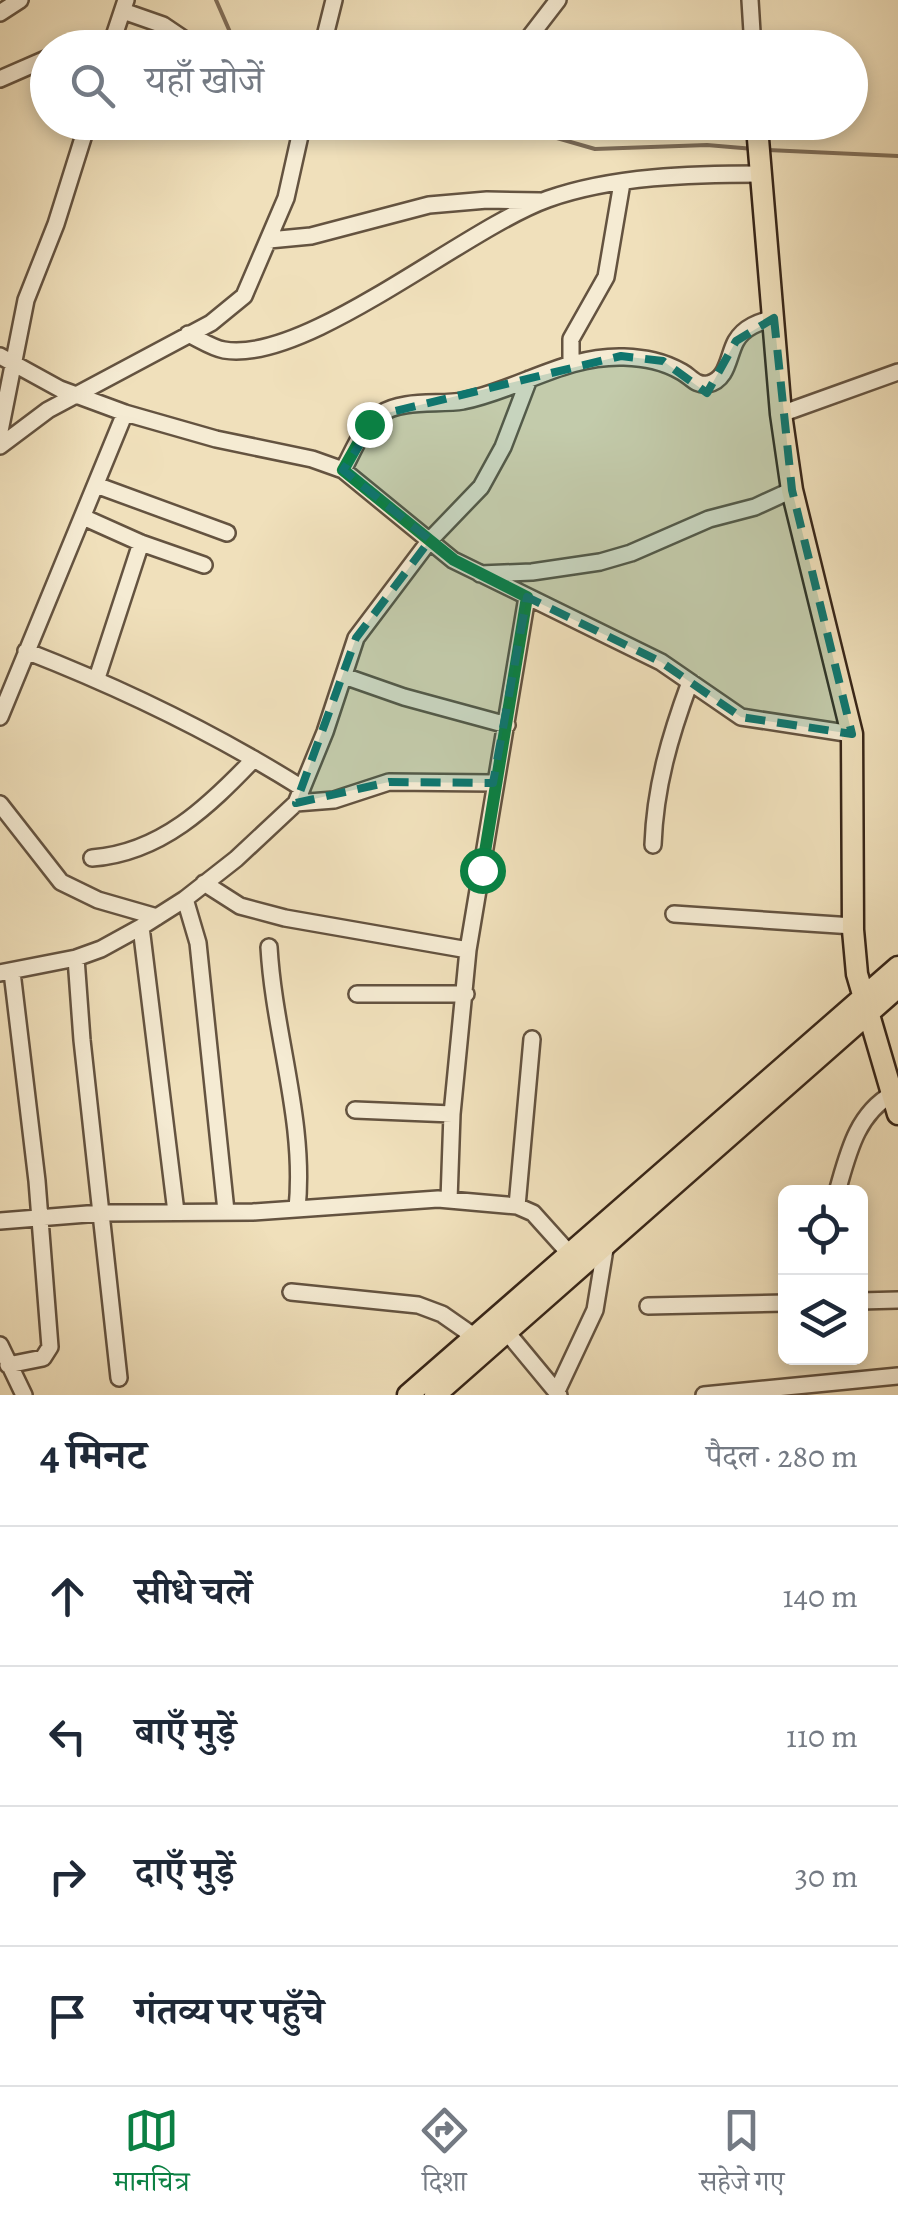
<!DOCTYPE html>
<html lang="hi">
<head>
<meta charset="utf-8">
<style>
  :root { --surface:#fff; --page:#f6f6f7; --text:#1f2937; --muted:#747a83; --line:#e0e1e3; --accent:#0b8043 }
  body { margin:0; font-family:Alegreya,"Noto Serif Devanagari",serif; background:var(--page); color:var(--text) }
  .controls { position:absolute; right:30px; bottom:30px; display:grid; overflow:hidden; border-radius:15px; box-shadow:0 5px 15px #0003 }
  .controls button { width:90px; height:90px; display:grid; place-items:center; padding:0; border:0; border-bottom:2px solid var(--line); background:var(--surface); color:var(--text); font:50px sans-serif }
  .stop { position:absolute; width:30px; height:30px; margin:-22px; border:8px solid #0b8043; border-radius:50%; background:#fff }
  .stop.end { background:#0b8043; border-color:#fff; box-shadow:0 2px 10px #0008 }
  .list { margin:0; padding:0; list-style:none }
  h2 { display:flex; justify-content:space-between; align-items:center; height:130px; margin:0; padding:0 40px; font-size:42px }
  h2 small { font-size:32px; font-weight:400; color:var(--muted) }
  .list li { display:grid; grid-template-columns:65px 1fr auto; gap:30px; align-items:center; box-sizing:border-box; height:140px; padding:0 40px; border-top:2px solid var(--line) }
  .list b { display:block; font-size:38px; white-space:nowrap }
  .list em { font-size:32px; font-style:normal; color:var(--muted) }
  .icon { flex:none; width:55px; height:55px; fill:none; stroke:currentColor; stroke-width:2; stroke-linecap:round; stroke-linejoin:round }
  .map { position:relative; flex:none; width:898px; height:1395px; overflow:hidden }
  .search { position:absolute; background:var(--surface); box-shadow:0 5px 15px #0003; left:30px; right:30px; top:30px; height:110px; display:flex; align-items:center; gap:25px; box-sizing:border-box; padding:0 35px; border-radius:55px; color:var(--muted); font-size:38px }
  .sheet { height:690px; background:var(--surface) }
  nav { display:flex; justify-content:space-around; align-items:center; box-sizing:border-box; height:140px; border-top:2px solid var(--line); background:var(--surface); font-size:28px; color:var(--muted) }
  nav a { display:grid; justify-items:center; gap:5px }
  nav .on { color:var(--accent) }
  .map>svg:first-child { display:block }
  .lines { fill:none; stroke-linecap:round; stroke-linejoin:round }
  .stream { stroke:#806e58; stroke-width:4 }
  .minor-casing { stroke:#645340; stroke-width:20 }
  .major-casing { stroke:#362417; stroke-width:25 }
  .minor { stroke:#f5ebd3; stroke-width:15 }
  .major { stroke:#f0e0bb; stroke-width:20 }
  .route { stroke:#0b8043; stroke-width:12 }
  .marked { fill:#0f766e; fill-opacity:0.2; stroke:#0f766e; stroke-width:8; stroke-dasharray:20 12; stroke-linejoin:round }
</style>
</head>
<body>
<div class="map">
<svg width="898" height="1395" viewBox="0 0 898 1395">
  <rect width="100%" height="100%" fill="#f0e0bb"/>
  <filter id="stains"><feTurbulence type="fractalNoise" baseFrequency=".002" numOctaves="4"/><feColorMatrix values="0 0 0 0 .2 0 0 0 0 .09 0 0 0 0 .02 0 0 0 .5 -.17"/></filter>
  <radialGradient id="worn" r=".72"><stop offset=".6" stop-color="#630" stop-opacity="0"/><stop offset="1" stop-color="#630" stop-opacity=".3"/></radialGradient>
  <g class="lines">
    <path class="stream" d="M216,0L237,48
      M501,122L595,149L707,145L754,149
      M768,150L898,156"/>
    <defs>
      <path id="minor" d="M750,0L753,48
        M123,11L163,25L197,48
        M0,13L20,0
        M110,48L126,0
        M322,48L334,0
        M521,48L558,0
        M0,79L48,58
        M269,240L311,236L429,205L487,200L540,201
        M188,334C199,339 212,348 224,350C306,364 464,229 548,199C613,176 692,174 761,174
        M0,356L60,389L125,413L216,439L312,459L343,470L453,560L661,662L741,717L852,734
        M571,362V339L606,277L622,183
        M781,414L898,372
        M0,431L26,300L56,224L88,122
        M0,446L48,410L211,323L244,296L286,198L303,122
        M343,470C353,452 362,426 380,414C402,399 438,405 463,401C518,390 565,355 624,357C645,358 663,361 682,372C691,377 696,386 708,384C728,380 728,355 736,341C744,327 759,322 774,318
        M96,485L227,533
        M83,517L141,543L204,565
        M480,574L532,572L600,562L631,553L709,519L755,507L792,490
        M26,651C121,688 216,734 302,788
        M344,676L404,697L507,725
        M97,678L141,543
        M0,717L125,413
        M296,803L334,800L389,782L493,783
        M0,804L61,882L98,900L157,917
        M653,845C655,787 670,736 690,682
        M92,858C161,853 209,806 254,759
        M204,883L240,906L285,918L468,950
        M185,899L198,943L226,1211
        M674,914L853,926
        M141,927L176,1212
        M269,947C274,1035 306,1121 297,1209
        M76,958L82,1040L119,1378
        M0,973L76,958L101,949L141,927L185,899L236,859L296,803L325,732L356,638L430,540L481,487L503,447L529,379
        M357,994H466
        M355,1110L452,1114
        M837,1192C848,1154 856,1115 892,1094
        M449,1200L452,1114L468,950L527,597
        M517,1206L532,1039
        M0,1221L100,1213L253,1212L438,1199L517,1206L533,1213L569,1253
        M291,1292L418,1305L442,1314L475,1337
        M860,1301L898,1300
        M648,1306L786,1303
        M501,1325L559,1395
        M0,1345L24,1395
        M8,1365L43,1358L50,1347L37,1181L12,972
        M557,1391L595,1310L606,1243
        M704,1395L898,1376"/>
      <path id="major" d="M757,127L781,414L792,490L852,734L853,930L857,974L898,1114
        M408,1395L898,967
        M435,1395L898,987"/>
    </defs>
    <use href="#minor" class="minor-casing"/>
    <use href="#major" class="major-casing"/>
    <use href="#minor" class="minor"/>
    <use href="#major" class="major"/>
  </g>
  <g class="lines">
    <path class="route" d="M369,424L343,470L454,560L527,597L482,870"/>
  </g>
  <path class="marked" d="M774,318L792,490L852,734L741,717L661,662L527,597L493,783L389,782L296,803L356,638L430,540L343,470L379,415L621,356L663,361L707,393L736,341Z"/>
  <rect width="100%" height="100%" filter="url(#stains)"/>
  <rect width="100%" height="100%" fill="url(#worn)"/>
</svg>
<div class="controls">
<button><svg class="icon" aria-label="locate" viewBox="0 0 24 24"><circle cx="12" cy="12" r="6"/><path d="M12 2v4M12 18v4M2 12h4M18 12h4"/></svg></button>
<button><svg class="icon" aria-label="layers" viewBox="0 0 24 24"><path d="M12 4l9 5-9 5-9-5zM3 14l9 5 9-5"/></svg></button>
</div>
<div class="stop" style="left:482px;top:870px"></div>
<div class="stop end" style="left:369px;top:424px"></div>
<div class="search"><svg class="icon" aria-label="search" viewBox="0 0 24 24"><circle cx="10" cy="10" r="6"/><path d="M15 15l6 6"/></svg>यहाँ खोजें</div>
</div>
<section class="sheet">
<h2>4 मिनट<small>पैदल · 280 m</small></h2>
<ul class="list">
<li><svg class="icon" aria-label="ahead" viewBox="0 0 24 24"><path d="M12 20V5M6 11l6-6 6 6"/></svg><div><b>सीधे चलें</b></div><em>140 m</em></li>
<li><svg class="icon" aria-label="left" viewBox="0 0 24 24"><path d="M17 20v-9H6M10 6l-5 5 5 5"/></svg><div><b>बाएँ मुड़ें</b></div><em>110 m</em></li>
<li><svg class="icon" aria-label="right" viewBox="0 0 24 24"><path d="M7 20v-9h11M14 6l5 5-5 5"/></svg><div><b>दाएँ मुड़ें</b></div><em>30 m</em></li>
<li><svg class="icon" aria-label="arrive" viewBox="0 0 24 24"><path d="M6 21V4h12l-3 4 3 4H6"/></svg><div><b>गंतव्य पर पहुँचे</b></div></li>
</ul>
</section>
<nav>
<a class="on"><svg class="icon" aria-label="map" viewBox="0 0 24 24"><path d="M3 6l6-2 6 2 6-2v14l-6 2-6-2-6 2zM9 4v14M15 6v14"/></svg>मानचित्र</a>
<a><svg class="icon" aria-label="directions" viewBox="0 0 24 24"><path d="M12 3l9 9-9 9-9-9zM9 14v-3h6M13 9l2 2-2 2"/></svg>दिशा</a>
<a><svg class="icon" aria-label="saved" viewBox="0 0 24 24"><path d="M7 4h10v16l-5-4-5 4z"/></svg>सहेजे गए</a>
</nav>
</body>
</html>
